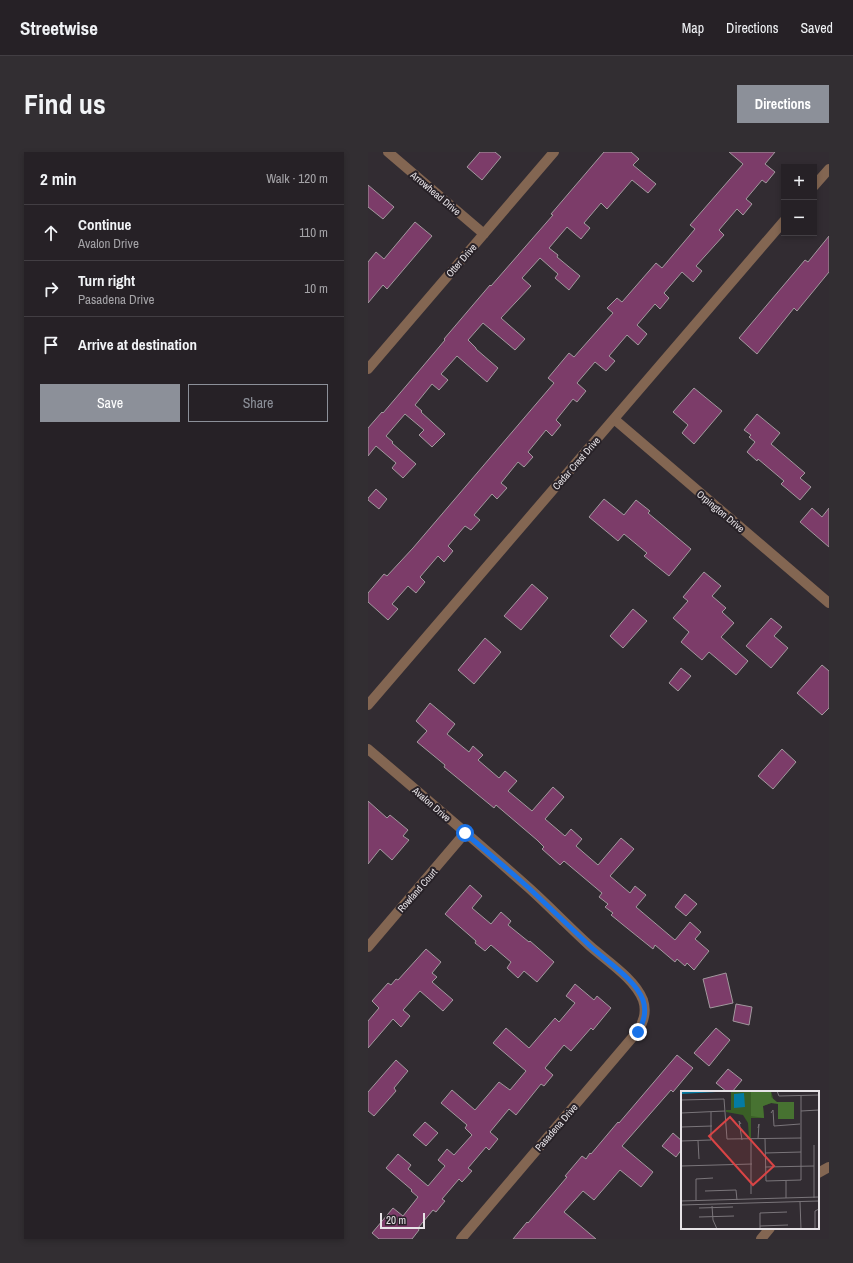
<!DOCTYPE html>
<html lang="en">
<head>
<meta charset="utf-8">
<style>
  :root { --surface:#262126; --page:#322e32; --text:#f1f3f6; --muted:#a4a3a7; --line:#423e43; --accent:#8c9099 }
  body { margin:0; font-family:"Archivo Narrow",sans-serif; background:var(--page); color:var(--text) }
  .controls { position:absolute; right:12px; top:12px; display:grid; overflow:hidden; border-radius:0px; box-shadow:0 2px 6px #0003 }
  .controls button { width:36px; height:36px; display:grid; place-items:center; padding:0; border:0; border-bottom:1px solid var(--line); background:var(--surface); color:var(--text); font:20px sans-serif }
  .scale { position:absolute; left:12px; bottom:10px; width:45px; box-sizing:border-box; padding-left:4px; border:2px solid #e7e3e7; border-top:0; font-size:11px; line-height:14px; white-space:nowrap; color:#e7e3e7; -webkit-text-stroke:3px #282228; paint-order:stroke }
  .stop { position:absolute; width:12px; height:12px; margin:-9px; border:3px solid #1a73e8; border-radius:50%; background:#fff }
  .stop.end { background:#1a73e8; border-color:#fff; box-shadow:0 1px 4px #0008 }
  .list { margin:0; padding:0; list-style:none }
  h2 { display:flex; justify-content:space-between; align-items:center; height:52px; margin:0; padding:0 16px; font-size:17px }
  h2 small { font-size:13px; font-weight:400; color:var(--muted) }
  .list li { display:grid; grid-template-columns:26px 1fr auto; gap:12px; align-items:center; box-sizing:border-box; height:56px; padding:0 16px; border-top:1px solid var(--line) }
  .list b { display:block; font-size:15px; white-space:nowrap }
  .list p { margin:0; font-size:13px; white-space:nowrap; color:var(--muted) }
  .list em { font-size:13px; font-style:normal; color:var(--muted) }
  .actions { display:flex; gap:8px; padding:12px 16px }
  .actions a { flex:1; padding:9px 0; border:1px solid var(--accent); border-radius:0px; text-align:center; font-size:14px; color:var(--accent) }
  .actions .main { background:var(--accent); color:#fff }
  .icon { flex:none; width:22px; height:22px; fill:none; stroke:currentColor; stroke-width:2; stroke-linecap:round; stroke-linejoin:round }
  .map { position:relative; flex:none; width:461px; height:1087px; overflow:hidden; border-radius:0px }
  header { display:flex; align-items:center; gap:24px; box-sizing:border-box; height:56px; padding:0 20px; background:var(--surface); border-bottom:1px solid var(--line) }
  header strong { font-size:19px }
  nav { display:flex; gap:22px; margin-inline-start:auto; font-size:14px }
  .intro { display:flex; align-items:center; justify-content:space-between; box-sizing:border-box; height:96px; padding:0 24px }
  h1 { margin:0; font-size:28px }
  .button { padding:10px 18px; border-radius:0px; background:var(--accent); color:#fff; font-size:14px; font-weight:700 }
  main { display:flex; gap:24px; padding:0 24px }
  aside { flex:1; background:var(--surface); border-radius:0px; box-shadow:0 2px 6px #0003 }
  .map>svg:first-child { display:block }
  .building { fill:#7c3c69; stroke:#a2999e }
  .lines { fill:none; stroke-linecap:round; stroke-linejoin:round }
  .street { stroke:#836652; stroke-width:10 }
  .route { stroke:#1a73e8; stroke-width:5 }
  .labels { text-anchor:middle; stroke-width:4; stroke-linejoin:round; paint-order:stroke }
  .street-label { font-size:10px; fill:#e7e3e7; stroke:#282228 }
  .inset-river { fill:none; stroke:#047ba2; stroke-width:2 }
  .inset-road { fill:none; stroke:#7a757a; stroke-width:1 }
  .view { fill:#d94445; fill-opacity:0.15; stroke:#d94445; stroke-width:2 }
  .inset-edge { fill:none; stroke:#e7e3e7; stroke-width:2 }
</style>
</head>
<body>
<header>
<strong>Streetwise</strong>
<nav><a>Map</a><a>Directions</a><a>Saved</a></nav>
</header>
<div class="intro"><h1>Find us</h1><a class="button">Directions</a></div>
<main>
<aside>
<h2>2 min<small>Walk · 120 m</small></h2>
<ul class="list">
<li><svg class="icon" aria-label="ahead" viewBox="0 0 24 24"><path d="M12 20V5M6 11l6-6 6 6"/></svg><div><b>Continue</b><p>Avalon Drive</p></div><em>110 m</em></li>
<li><svg class="icon" aria-label="right" viewBox="0 0 24 24"><path d="M7 20v-9h11M14 6l5 5-5 5"/></svg><div><b>Turn right</b><p>Pasadena Drive</p></div><em>10 m</em></li>
<li><svg class="icon" aria-label="arrive" viewBox="0 0 24 24"><path d="M6 21V4h12l-3 4 3 4H6"/></svg><div><b>Arrive at destination</b></div></li>
</ul>
<div class="actions"><a class="main">Save</a><a>Share</a></div>
</aside>
<div class="map">
<svg width="461" height="1087" viewBox="0 0 461 1087">
  <rect width="100%" height="100%" fill="#322c32"/>
  <path class="building" d="M112,0H127L133,5L114,28L99,15Z
    M236,0H263L271,7L265,13L288,32L280,41L264,28L239,57L233,51L216,71L222,76L213,87L199,75L181,96L190,103L189,105L212,124L201,138L187,126L190,122L172,106L154,126L163,134L133,166L157,187L147,198L115,171L100,188L108,196V197L130,216L119,230L89,204L73,222L80,228L71,238L64,232L47,253L54,259L53,260L77,282L64,295L51,283L56,278L37,262L18,284L25,290L24,291L48,312L35,326L24,316L28,311L8,294L0,304V276L14,260L15,261L50,220L77,188L76,187L122,133L123,134L185,63L183,62Z
    M361,0H407L397,12L407,20L398,31L394,28L378,47L384,52L375,63L369,57L351,78L356,83L328,114L334,119L325,130L314,120L296,141L301,146L292,157L287,152L269,173L279,182L270,193L259,183L241,204L247,209L238,219L227,210L209,231L218,239L209,250L205,247L188,268L193,273L184,284L178,278L160,300L165,305L156,315L150,310L133,331L139,336L129,347L124,342L106,363L112,368L103,378L97,374L80,394L85,399L76,410L70,404L52,425L57,430L48,441L40,434L24,452L30,457L20,468L0,450V441L16,422L19,424L45,396L186,231L180,226L201,201L206,205L245,161L239,156L249,146L254,150L288,111L294,116L327,77L322,73L375,12Z
    M0,33L26,55L15,67L0,55Z
    M47,70L64,84L19,137L15,133L0,151V110L8,100L16,107Z
    M461,84V120L429,159L426,156L389,202L371,186L437,108L440,110Z
    M326,236L354,259L326,292L314,281L320,273L305,260Z
    M389,262L412,281L403,292L437,321L432,326L443,335L432,348L413,332L416,329L390,307L389,309L379,300L387,290L381,285L383,283L376,278Z
    M8,337L19,347L11,357L0,348V346Z
    M236,347L256,363L268,348L282,359L280,361L323,397L301,424L276,404L279,401L256,382L250,389L221,365Z
    M444,356L454,365L461,356V395L432,370Z
    M336,420L353,434L344,444L358,456L354,460L366,471L353,485L380,509L368,523L341,500L334,508L313,490L321,480L305,466L320,449L315,445Z
    M164,432L180,446L153,478L136,464Z
    M265,457L279,469L255,496L242,484Z
    M403,466L414,475L406,484L420,496L403,516L378,494Z
    M117,486L133,500L106,532L90,518Z
    M454,513L461,519V556L454,563L429,541Z
    M313,516L323,524L310,539L301,531Z
    M62,551L87,572L79,582L101,600L105,594L115,603L110,608L131,626L137,619L149,629L140,639L164,659L185,635L196,645L177,667L197,684L203,677L214,687L208,694L230,713L253,686L266,697L242,724L262,741L267,734L278,743L268,755L307,788L322,770L333,780L327,787L341,799L326,818L319,811L317,814L309,807L307,810L287,793L285,797L254,772L243,763L245,761L237,755L240,752L231,745L234,741L196,709L192,713L174,697L176,695L169,688L128,653L126,656L76,615L77,613L49,590L59,579L48,569Z
    M414,597L428,610L405,637L390,624Z
    M0,649L19,666L22,663L40,678L35,684L41,688L24,708L12,697L0,712Z
    M102,733L114,744L104,756L123,772L133,760L143,769L140,773L161,790L162,789L186,810L169,830L156,819L150,826L139,816L143,810L123,793L117,799L107,791L108,789L77,762Z
    M317,742L329,752L318,764L307,755Z
    M58,797L73,810L64,821L69,825L64,830L85,848L75,859L52,839L35,858L42,864L33,875L25,867L0,896V869L11,856L4,849L20,831L23,833L28,827L30,828Z
    M358,821L365,851L342,856L335,827Z
    M207,832L226,848L229,844L243,856L225,878L223,876L203,899L196,893L177,916L185,923L176,934L173,932L148,963L141,957L122,980L130,987L121,998L118,995L100,1016L104,1019L94,1030L91,1027L74,1047L77,1049L68,1060L65,1058L50,1076L51,1078L44,1087H11L4,1081L25,1056L35,1064L50,1045L43,1039L44,1038L18,1016L30,1002L43,1013L40,1017L60,1034L77,1014L70,1008L79,997L86,1003L104,983L97,976L99,973L73,951L84,938L107,958L131,930L142,938L158,919L125,891L138,876L161,896L187,866L191,870L207,851L198,844Z
    M368,852L384,855L381,873L365,869Z
    M348,876L362,888L341,914L326,901Z
    M309,903L325,916L305,940L303,938L254,994L285,1020L273,1035L252,1018L226,1048L215,1039L196,1060L228,1087H145L159,1070L160,1071L199,1025L197,1024L214,1004L218,1007L222,1001L223,1002L250,970L251,971Z
    M28,908L40,919L26,936L28,939L6,964L0,959V940Z
    M360,917L374,928L364,940H359L348,931Z
    M57,970L70,981L58,994L45,983Z
    M305,981L314,989V997L308,1005L294,994Z"/>
  <g class="lines">
    <path class="street" d="M20,0L116,82
      M446,34L461,17
      M0,217L186,0
      M246,267L461,451
      M0,553L416,69
      M0,597C54,643 108,689 161,736C182,755 201,775 222,794C239,809 267,827 275,848C279,860 276,870 269,880L93,1087
      M0,795L97,681
      M450,1021L461,1015
      M393,1087L402,1076"/>
  </g>
  <g class="lines">
    <path class="route" d="M97,681C119,700 141,718 162,737C182,756 202,775 222,794C238,809 267,827 275,848C279,860 276,870 270,880"/>
  </g>
  <g class="labels">
    <g class="street-label">
      <text transform="translate(68 41) rotate(40)" y="4">Arrowhead Drive</text>
      <text transform="translate(93 108) rotate(-49)" y="4">Otter Drive</text>
      <text transform="translate(208 311) rotate(-49)" y="4">Cedar Crest Drive</text>
      <text transform="translate(353 359) rotate(40)" y="4">Orpington Drive</text>
      <text transform="translate(64 652) rotate(41)" y="4">Avalon Drive</text>
      <text transform="translate(49 738) rotate(-49)" y="4">Rowland Court</text>
      <text transform="translate(188 975) rotate(-49)" y="4">Pasadena Drive</text>
    </g>
  </g>
  <g transform="translate(313 939)">
    <rect width="138" height="138" fill="#322c32"/>
    <path d="M50,0H90L93,11L82,15L83,27H70V47H68L67,32L62,24L45,21V19H50Z" fill="#3a5f26"/>
    <path d="M70,0H90V6L96,11H113V28H97V13L90,12L82,15L83,27L70,25Z" fill="#477231"/>
    <path d="M63,2L64,16L53,17V3Z" fill="#047ba2"/>
    <path class="inset-river" d="M0,2L35,0"/>
    <path class="inset-road" d="M96,0L98,5L138,4M0,9L43,8L46,48L120,47M120,20L138,19M0,22L44,20M90,22L92,19L93,35L119,33M60,33L58,30L61,49M0,36L31,35M77,37L78,33L77,48M70,48V103M84,48L85,90L120,89V5M0,50L30,49V21M17,50L18,68M133,54V107M84,62L120,61M0,75L71,73M84,76L133,75M105,90V107M24,100L55,99L56,109M0,110L138,106M15,110V88L32,87M119,111L120,138M0,114L138,110M31,115L32,129L36,138M18,117L52,116M18,126L53,125M79,135L107,134M79,138V122L106,121M134,138V120L138,118"/>
    <path class="view" d="M49,26L93,75L72,94L28,45Z"/>
    <rect width="138" height="138" class="inset-edge"/>
  </g>
</svg>
<div class="controls">
<button>+</button>
<button>−</button>
</div>
<div class="scale">20 m</div>
<div class="stop" style="left:97px;top:681px"></div>
<div class="stop end" style="left:270px;top:880px"></div>
</div>
</main>
</body>
</html>
